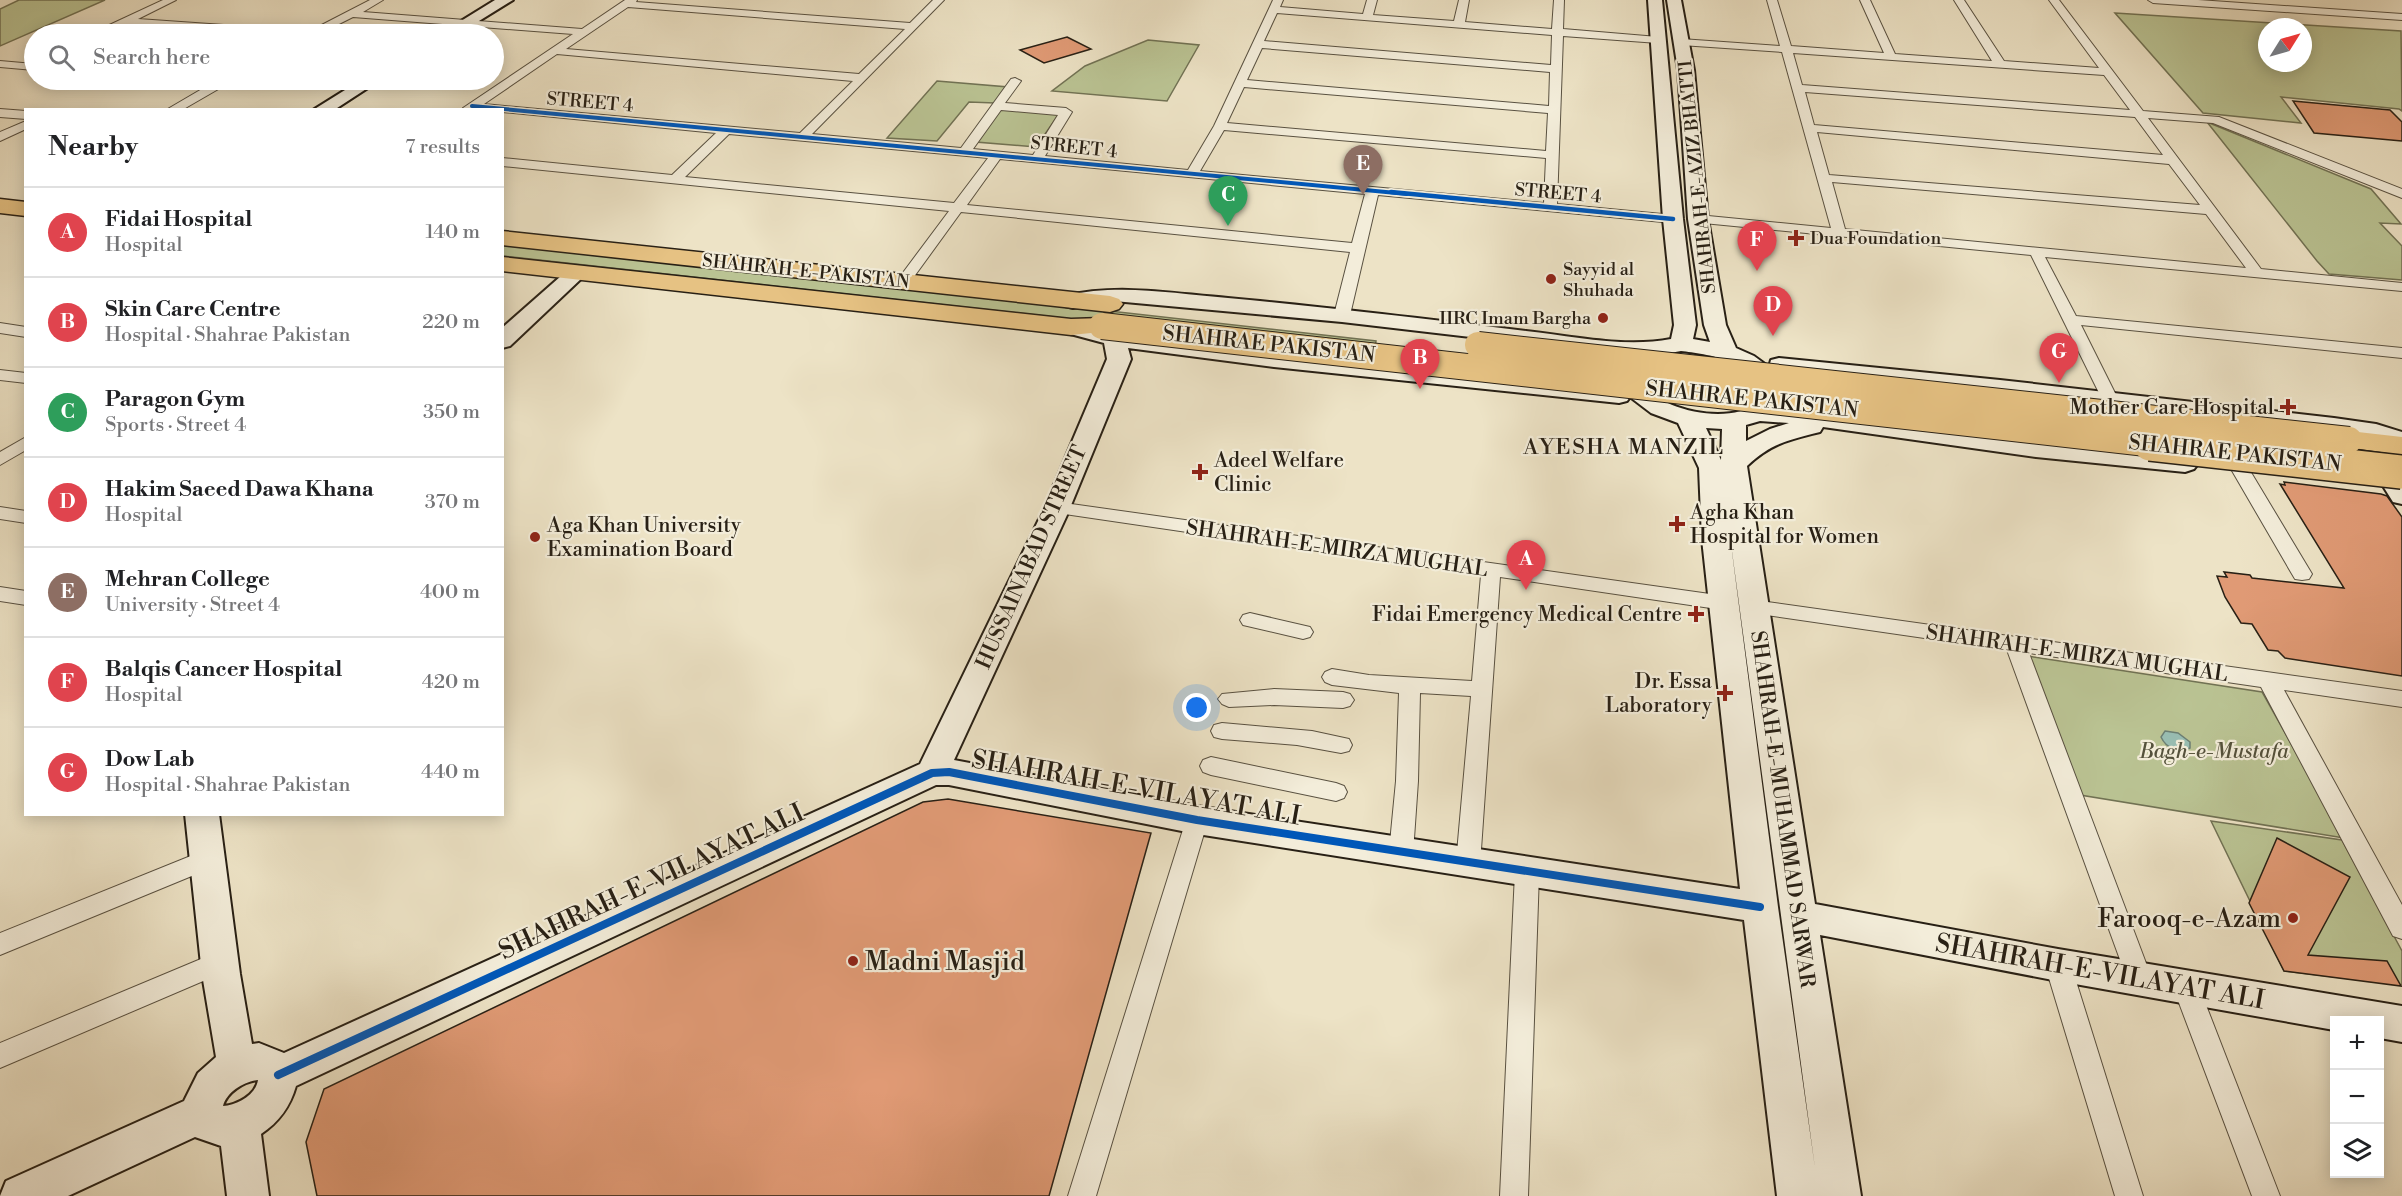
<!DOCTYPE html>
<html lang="en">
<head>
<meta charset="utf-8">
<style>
  :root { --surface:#fff; --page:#f6f6f6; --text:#202124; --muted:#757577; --line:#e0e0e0; --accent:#8f2418 }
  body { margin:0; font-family:"Libre Bodoni",serif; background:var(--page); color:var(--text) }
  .controls { position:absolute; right:18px; bottom:18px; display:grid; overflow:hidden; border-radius:0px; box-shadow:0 3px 15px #0003 }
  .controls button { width:54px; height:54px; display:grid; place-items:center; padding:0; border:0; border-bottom:2px solid var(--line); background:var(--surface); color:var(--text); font:30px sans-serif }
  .compass { position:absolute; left:2258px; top:18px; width:54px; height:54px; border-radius:50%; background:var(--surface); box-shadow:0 3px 15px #0003; rotate:53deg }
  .you { position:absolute; left:1197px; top:708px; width:21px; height:21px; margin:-15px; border:4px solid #fff; border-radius:50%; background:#1a73e8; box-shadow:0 0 0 9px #1a73e833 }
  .badge { display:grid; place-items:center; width:39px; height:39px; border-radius:50%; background:var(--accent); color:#fff; font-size:20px; font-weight:700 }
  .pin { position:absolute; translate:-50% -50px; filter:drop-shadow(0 2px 3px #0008) }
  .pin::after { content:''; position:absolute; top:32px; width:21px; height:18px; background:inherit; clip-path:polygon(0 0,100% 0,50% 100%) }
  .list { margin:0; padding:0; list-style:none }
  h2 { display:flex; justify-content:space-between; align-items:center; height:78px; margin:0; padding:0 24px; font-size:26px }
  h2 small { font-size:20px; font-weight:400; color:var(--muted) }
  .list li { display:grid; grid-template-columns:39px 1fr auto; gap:18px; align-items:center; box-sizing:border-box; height:90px; padding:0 24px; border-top:2px solid var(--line) }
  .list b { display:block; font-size:22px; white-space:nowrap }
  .list p { margin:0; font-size:20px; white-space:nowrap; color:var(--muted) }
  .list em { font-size:20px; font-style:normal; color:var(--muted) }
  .icon { flex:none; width:33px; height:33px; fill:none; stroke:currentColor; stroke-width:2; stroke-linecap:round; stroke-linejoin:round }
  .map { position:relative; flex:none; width:2402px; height:1196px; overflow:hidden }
  .search { position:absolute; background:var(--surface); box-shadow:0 3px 15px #0003; left:24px; top:24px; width:480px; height:66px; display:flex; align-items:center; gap:15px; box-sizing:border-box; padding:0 21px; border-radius:33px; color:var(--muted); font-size:22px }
  .panel { position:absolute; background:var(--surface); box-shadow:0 3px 15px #0003; left:24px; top:108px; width:480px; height:708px; border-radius:0px }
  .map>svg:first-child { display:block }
  .green { fill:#bac393; stroke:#717254; stroke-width:1.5; fill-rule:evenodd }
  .water { fill:#99beb3; stroke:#6c7f74; stroke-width:1.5 }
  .building { fill:#e09a75; stroke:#282015; stroke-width:1.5 }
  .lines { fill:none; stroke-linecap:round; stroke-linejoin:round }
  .street-casing { stroke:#595141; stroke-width:2 }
  .secondary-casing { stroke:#282015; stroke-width:4 }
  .highway-casing { stroke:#282015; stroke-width:3 }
  .street { fill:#f3edda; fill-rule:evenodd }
  .secondary { fill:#f3edda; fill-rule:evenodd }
  .highway { fill:#e6c283; fill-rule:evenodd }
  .highway-bridge-far1-casing { stroke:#282015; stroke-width:28; stroke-linecap:butt }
  .highway-bridge-casing { stroke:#282015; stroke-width:36; stroke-linecap:butt }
  .highway-bridge-far1 { stroke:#e6c283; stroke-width:26 }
  .highway-bridge { stroke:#e6c283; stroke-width:33 }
  .cycleway-far2-casing { stroke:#f3edda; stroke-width:6 }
  .cycleway-far1-casing { stroke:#f3edda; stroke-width:8 }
  .cycleway-casing { stroke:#f3edda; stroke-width:11 }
  .cycleway-far2 { stroke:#0057b8; stroke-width:4 }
  .cycleway-far1 { stroke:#0057b8; stroke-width:4.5 }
  .cycleway { stroke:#0057b8; stroke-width:8 }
  .poi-dot { fill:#8f2418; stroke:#f3edda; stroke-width:2 }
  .labels { text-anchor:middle; stroke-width:4.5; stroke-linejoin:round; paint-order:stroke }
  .far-street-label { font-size:18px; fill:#282015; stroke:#f3edda }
  .far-poi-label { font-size:18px; fill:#282015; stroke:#f3edda; text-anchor:start }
  .street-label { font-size:21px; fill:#282015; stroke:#f3edda }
  .poi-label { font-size:21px; fill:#282015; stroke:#f3edda; text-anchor:end }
  .park-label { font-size:21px; font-style:italic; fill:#54513b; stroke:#f3edda }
  .neighbourhood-label { font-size:22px; letter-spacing:1.5px; fill:#282015; stroke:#f3edda }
  .near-street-label { font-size:26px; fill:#282015; stroke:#f3edda }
  .near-poi-label { font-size:26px; fill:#282015; stroke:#f3edda; text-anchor:end }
</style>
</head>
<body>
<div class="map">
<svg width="2402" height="1196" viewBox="0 0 2402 1196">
  <rect width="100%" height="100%" fill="#ede3c6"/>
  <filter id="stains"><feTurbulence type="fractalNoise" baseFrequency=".00333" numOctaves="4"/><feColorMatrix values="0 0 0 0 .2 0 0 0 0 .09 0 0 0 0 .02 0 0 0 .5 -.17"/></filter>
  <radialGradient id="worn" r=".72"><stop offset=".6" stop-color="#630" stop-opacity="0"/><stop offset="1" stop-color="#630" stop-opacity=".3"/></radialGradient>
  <path class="green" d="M19,0H105L0,46V9Z
    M2115,13L2401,31L2402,111L2399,109L2281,97L2301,123L2203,113ZM2267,27H2303V63H2267Z
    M1148,40L1199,45L1167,101L1052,91L1085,66Z
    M937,81L1008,87L995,103L969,102L937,141L887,138Z
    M1001,109L1059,114L1036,147L976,142Z
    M2207,122L2371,189L2401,224L2380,223L2402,246V280L2329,274L2317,261Z
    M503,243L1376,341L1375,349L1109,323L503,256Z
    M2027,656L2262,692L2344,838L2080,795Z
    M2211,821L2342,840L2402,951V985L2284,971Z"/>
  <path class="water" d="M2165,731L2178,733L2190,742V748C2179,754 2166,748 2161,737Z"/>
  <path class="building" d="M1067,37L1091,49L1044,63L1020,50Z
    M2293,101L2390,110L2402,122V141L2314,133Z
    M2284,482L2381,494L2387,496L2402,517V676L2285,658L2278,651L2268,650L2252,624L2241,623L2225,597L2217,576L2227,577L2224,572L2250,575L2252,578L2344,588L2280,484L2285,485Z
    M948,799L1151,833L1049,1196H317L306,1142L324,1089L923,802Z
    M2277,838L2350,877L2308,955L2387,961L2401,986L2284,971L2249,903Z"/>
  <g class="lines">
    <defs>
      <path id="street" d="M163,0H176L138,19L310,31L370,0H383L363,12L582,29L625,0H637L636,2L910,23L933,0H944L812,134L961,148L1011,79L1015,78L1021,81L1005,103L1066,108L1072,112L1045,156L1188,170L1214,126L1273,0H1283L1280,7L1363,14L1367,0H1377L1373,15L1454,21L1459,0H1469L1465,22L1552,29L1554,0H1564L1563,29L1658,37L1663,40L1658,43L1563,36L1557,204L1673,215L1680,219L1673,223L1378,195L1350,315L1342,320L1334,315L1350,252L961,212L908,285L903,286L896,282L949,211L502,166V158L672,175L716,133L502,112V110L463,108L573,34L353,17L319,34H274L126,24L103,34H90ZM628,7L905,29L859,74L566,49ZM1277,13L1552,35L1551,65L1264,41ZM1262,48L1550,72L1549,106L1247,80ZM557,54L853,81L800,133L484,104ZM1244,87L1548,113L1546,151L1227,123ZM1001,110L1058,115L1033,155L973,149ZM1224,130L1546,158L1544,203L1200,171ZM729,134L988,158L954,203L685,177ZM1000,159L1365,194L1352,243L967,205Z
        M1767,0H1777L1791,46L1884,53L1860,0H1870L1895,54L1992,61L1954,0H1964L2004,61L2099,68L2049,0H2059L2143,111L2219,117L2402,189V198L2213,123L2148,118L2261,269L2402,283V291L2045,257L2076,316L2402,348V358L2081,325L2118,399L2110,404L2102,399L2031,255L1693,222L1691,219L1693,216L1698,215L1831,228L1782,52L1681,45L1676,42L1681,39L1780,46ZM1793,53L2104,75L2130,110L1802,85ZM1805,92L2135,117L2163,155L1814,125ZM1817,132L2169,164L2200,205L1829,175ZM1832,182L2206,214L2246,268L1845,229Z
        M2148,0H2198L2402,14V20L2153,3Z
        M0,61L34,64V70L0,67Z
        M164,80H234L182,110H166L207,86L169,83Z
        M0,109L26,111V119L0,117Z
        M26,121V129L0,141V132Z
        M0,323L26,327V337L0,333Z
        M0,370L26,373V383L0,380Z
        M26,437V450L0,465V452Z
        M2240,464L2246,465L2249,469L2312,574L2309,579L2302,580L2295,579L2292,574L2231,469L2234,465Z
        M1057,502L1724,596L1731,598L1734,603L1731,608L1724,610L1500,577L1480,864L1476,871L1468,874L1460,871L1456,864L1471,696L1420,693L1418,781L1413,853L1409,860L1401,863L1393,860L1389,853L1396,781L1399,693L1332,685L1325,682L1322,677L1325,672L1332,669L1369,675L1472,681L1481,575L1051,512L1048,508L1051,504Z
        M0,507L26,511V523L0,519Z
        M0,587L26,591V605L0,601Z
        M1753,600L2402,691V707L2284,690L2402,905V939L2393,936L2261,687L2029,653L2152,979L2148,987L2139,990L2130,987L2007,650L1746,612L1743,607L1746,602Z
        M1250,613L1310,627L1313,632L1310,637L1303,639L1243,625L1240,620L1243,615Z
        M1274,689L1343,692L1350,694L1354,700L1350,706L1343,708L1274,705L1229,707L1222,704L1218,699L1222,694Z
        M1222,723L1312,731L1349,739L1352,745L1349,751L1341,753L1297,745L1222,739L1214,737L1211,731L1214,725Z
        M1211,757L1336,783L1344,786L1347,792L1344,798L1336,801L1211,775L1203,772L1200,766L1203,760Z
        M1197,811L1205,813L1208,820L1096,1196H1068L1186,820L1189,813Z
        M208,849L216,852L220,859L216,866L0,955V933Z
        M1527,863L1535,866L1539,873L1528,1196H1500L1515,873L1519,866Z
        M220,951L229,954L233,962L229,970L0,1068V1043Z
        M2058,954L2067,957L2071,965L2143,1196H2115L2045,965L2049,957Z
        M2186,976L2195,979L2199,987L2280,1196H2252L2173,987L2177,979Z"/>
      <path id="secondary" d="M495,0H513L458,34H440Z
        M1648,0H1662L1683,219L1696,325L1693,339L1710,342L1704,325L1688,219L1678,70L1667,0H1681L1694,70L1708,219L1726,325L1736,348L1754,356L1769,367L1771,360L1779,358L2000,380L2334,418L2376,424L2402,432V447L2372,438L2334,432L1772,370C1781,382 1786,395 1778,408L1806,410L2036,441L2185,456L2194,459L2198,464L2194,469L2185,472L2036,457L1823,427L1820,432C1789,440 1771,443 1747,466L1815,904L2058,949L2402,1006V1042L2380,1038V1020H2334V1030L2058,981L1820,935L1861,1196H1777L1744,920L1197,834L949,785H936L296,1086C290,1107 279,1122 261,1134L269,1196H227L221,1146L195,1137L68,1196H0L6,1181L184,1101L198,1073L216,1057L202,974L185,814H219L240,974L252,1044L259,1043L284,1053L920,764L1041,515L1107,359L1104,343L1063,332L1060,327L1063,322L1071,320L1116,332L1274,353L1626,390C1617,379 1612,366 1625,355L1342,322L1114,301L1073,308L1065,306L1062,301L1065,296C1119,283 1174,294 1228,298C1328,307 1427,319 1526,331C1573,336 1624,348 1671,339L1674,325L1663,219ZM1128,348L1274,367L1619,403L1627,401L1630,397L1651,413L1678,423L1699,468L1702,539L1740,889L1197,806L954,760L1067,515L1131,359ZM1681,351C1708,354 1769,363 1757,403C1731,425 1656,412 1641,379C1640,375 1641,370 1641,365L1653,356ZM1760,421L1789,423L1770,429L1746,441V425ZM1706,428L1722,429L1721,460ZM1729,529L1815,1168L1778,907ZM258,1080C256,1095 237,1105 223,1106C227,1092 243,1082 258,1080Z
        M361,80H380L334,110H313Z
        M576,267L583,269L587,273L583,277L510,346L502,348V328L569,269Z
        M2396,478L2402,479V504L2393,502L2383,486L2387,480Z"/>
      <path id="highway" d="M0,199L26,202V216L0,213Z
        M502,231L1110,296L1119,299L1123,304L1119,309L1110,312L502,245Z
        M502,257L1071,319L1102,318L1111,321L1115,326L1111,331L1071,335L502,271Z
        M2349,431L2402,437V455L2339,446L2335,440L2339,434Z"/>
    </defs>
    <use href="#street" class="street-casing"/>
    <use href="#secondary" class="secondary-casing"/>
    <use href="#highway" class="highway-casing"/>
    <use href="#street" class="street"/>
    <use href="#secondary" class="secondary"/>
    <use href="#highway" class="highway"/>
    <defs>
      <path id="highway-bridge-far1" d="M1102,326L2164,445
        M1478,345L2349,440"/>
      <path id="highway-bridge" d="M2150,444L2402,472"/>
    </defs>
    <use href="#highway-bridge-far1" class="highway-bridge-far1-casing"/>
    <use href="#highway-bridge" class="highway-bridge-casing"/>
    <use href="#highway-bridge-far1" class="highway-bridge-far1"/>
    <use href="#highway-bridge" class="highway-bridge"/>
    <defs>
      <path id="cycleway-far2" d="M472,106L1407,194"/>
      <path id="cycleway-far1" d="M1391,192L1673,219"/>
      <path id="cycleway" d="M278,1075L932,773L949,772L1197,820L1760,907"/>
    </defs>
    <use href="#cycleway-far2" class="cycleway-far2-casing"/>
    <use href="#cycleway-far1" class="cycleway-far1-casing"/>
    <use href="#cycleway" class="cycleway-casing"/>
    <use href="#cycleway-far2" class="cycleway-far2"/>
    <use href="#cycleway-far1" class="cycleway-far1"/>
    <use href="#cycleway" class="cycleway"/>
  </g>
  <g class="poi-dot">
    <path d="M1793 229h6v6h6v6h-6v6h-6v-6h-6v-6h6z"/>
    <circle cx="1551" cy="279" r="6"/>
    <circle cx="1603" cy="318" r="6"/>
    <path d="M2285 398h6v6h6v6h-6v6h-6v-6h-6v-6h6z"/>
    <path d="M1197 463h6v6h6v6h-6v6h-6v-6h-6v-6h6z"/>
    <path d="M1674 515h6v6h6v6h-6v6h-6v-6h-6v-6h6z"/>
    <circle cx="535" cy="537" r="6"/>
    <path d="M1693 605h6v6h6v6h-6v6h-6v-6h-6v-6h6z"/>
    <path d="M1722 684h6v6h6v6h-6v6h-6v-6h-6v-6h6z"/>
    <circle cx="2293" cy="918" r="6"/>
    <circle cx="853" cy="961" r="6"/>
  </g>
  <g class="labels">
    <g class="far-street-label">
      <text transform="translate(590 102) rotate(5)" y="6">STREET 4</text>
      <text transform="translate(1074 147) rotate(6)" y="6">STREET 4</text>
      <text transform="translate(1697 177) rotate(-96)" y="6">SHAHRAH-E-AZIZ BHATTI</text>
      <text transform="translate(1558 193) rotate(5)" y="6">STREET 4</text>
      <text transform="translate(806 271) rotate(6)" y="6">SHAHRAH-E-PAKISTAN</text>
    </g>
    <g class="far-poi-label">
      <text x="1810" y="244">Dua Foundation</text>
      <text x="1563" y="275">Sayyid al<tspan x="1563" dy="21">Shuhada</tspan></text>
      <text x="1591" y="324" text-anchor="end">IIRC Imam Bargha</text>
    </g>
    <g class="street-label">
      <text transform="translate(1269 344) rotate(6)" y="7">SHAHRAE PAKISTAN</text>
      <text transform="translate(1752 399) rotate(6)" y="7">SHAHRAE PAKISTAN</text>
      <text transform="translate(2235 453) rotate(6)" y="7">SHAHRAE PAKISTAN</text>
      <text transform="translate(1337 548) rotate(8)" y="7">SHAHRAH-E-MIRZA MUGHAL</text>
      <text transform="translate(1031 557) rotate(-66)" y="7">HUSSAINABAD STREET</text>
      <text transform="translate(2077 653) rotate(8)" y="7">SHAHRAH-E-MIRZA MUGHAL</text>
      <text transform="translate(1783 809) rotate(82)" y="7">SHAHRAH-E-MUHAMMAD SARWAR</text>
    </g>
    <g class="poi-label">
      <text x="2274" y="414">Mother Care Hospital</text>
      <text x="1214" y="467" text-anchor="start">Adeel Welfare<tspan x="1214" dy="24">Clinic</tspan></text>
      <text x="1690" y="519" text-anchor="start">Agha Khan<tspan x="1690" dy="24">Hospital for Women</tspan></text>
      <text x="547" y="532" text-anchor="start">Aga Khan University<tspan x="547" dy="24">Examination Board</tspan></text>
      <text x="1682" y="621">Fidai Emergency Medical Centre</text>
      <text x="1712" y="688">Dr. Essa<tspan x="1712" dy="24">Laboratory</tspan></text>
    </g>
    <g class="park-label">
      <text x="2214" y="758">Bagh-e-Mustafa</text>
    </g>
    <g class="neighbourhood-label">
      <text x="1624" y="454">AYESHA MANZIL</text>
    </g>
    <g class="near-street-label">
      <text transform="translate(1136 787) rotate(10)" y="9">SHAHRAH-E-VILAYAT ALI</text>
      <text transform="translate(651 881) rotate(-25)" y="9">SHAHRAH-E-VILAYAT ALI</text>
      <text transform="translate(2100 971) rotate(10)" y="9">SHAHRAH-E-VILAYAT ALI</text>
    </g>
    <g class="near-poi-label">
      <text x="2281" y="927">Farooq-e-Azam</text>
      <text x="865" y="970" text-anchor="start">Madni Masjid</text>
    </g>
  </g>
  <rect width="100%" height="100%" filter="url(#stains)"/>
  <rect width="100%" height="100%" fill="url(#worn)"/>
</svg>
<div class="controls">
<button>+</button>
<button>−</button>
<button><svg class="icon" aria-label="layers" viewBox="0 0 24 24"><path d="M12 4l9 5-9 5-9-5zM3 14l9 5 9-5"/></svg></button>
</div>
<svg class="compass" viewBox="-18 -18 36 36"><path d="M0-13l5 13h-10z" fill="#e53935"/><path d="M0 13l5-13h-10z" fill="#757577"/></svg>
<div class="you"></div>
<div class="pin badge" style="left:1526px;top:590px;background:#e0444e">A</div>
<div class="pin badge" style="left:1420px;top:389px;background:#e0444e">B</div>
<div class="pin badge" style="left:1228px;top:226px;background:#2e9e5b">C</div>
<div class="pin badge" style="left:1773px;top:336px;background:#e0444e">D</div>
<div class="pin badge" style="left:1363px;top:195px;background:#8d6e63">E</div>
<div class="pin badge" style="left:1757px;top:271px;background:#e0444e">F</div>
<div class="pin badge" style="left:2059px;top:383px;background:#e0444e">G</div>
<div class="search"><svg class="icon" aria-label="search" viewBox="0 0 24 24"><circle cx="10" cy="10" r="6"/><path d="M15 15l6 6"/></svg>Search here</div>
<section class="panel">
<h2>Nearby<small>7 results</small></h2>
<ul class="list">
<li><span class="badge" style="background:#e0444e">A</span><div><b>Fidai Hospital</b><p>Hospital</p></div><em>140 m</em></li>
<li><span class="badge" style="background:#e0444e">B</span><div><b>Skin Care Centre</b><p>Hospital · Shahrae Pakistan</p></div><em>220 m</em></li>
<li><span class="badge" style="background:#2e9e5b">C</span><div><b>Paragon Gym</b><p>Sports · Street 4</p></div><em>350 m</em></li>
<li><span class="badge" style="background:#e0444e">D</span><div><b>Hakim Saeed Dawa Khana</b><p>Hospital</p></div><em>370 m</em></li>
<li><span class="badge" style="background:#8d6e63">E</span><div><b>Mehran College</b><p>University · Street 4</p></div><em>400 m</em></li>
<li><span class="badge" style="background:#e0444e">F</span><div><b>Balqis Cancer Hospital</b><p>Hospital</p></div><em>420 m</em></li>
<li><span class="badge" style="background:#e0444e">G</span><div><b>Dow Lab</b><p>Hospital · Shahrae Pakistan</p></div><em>440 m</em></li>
</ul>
</section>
</div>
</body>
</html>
